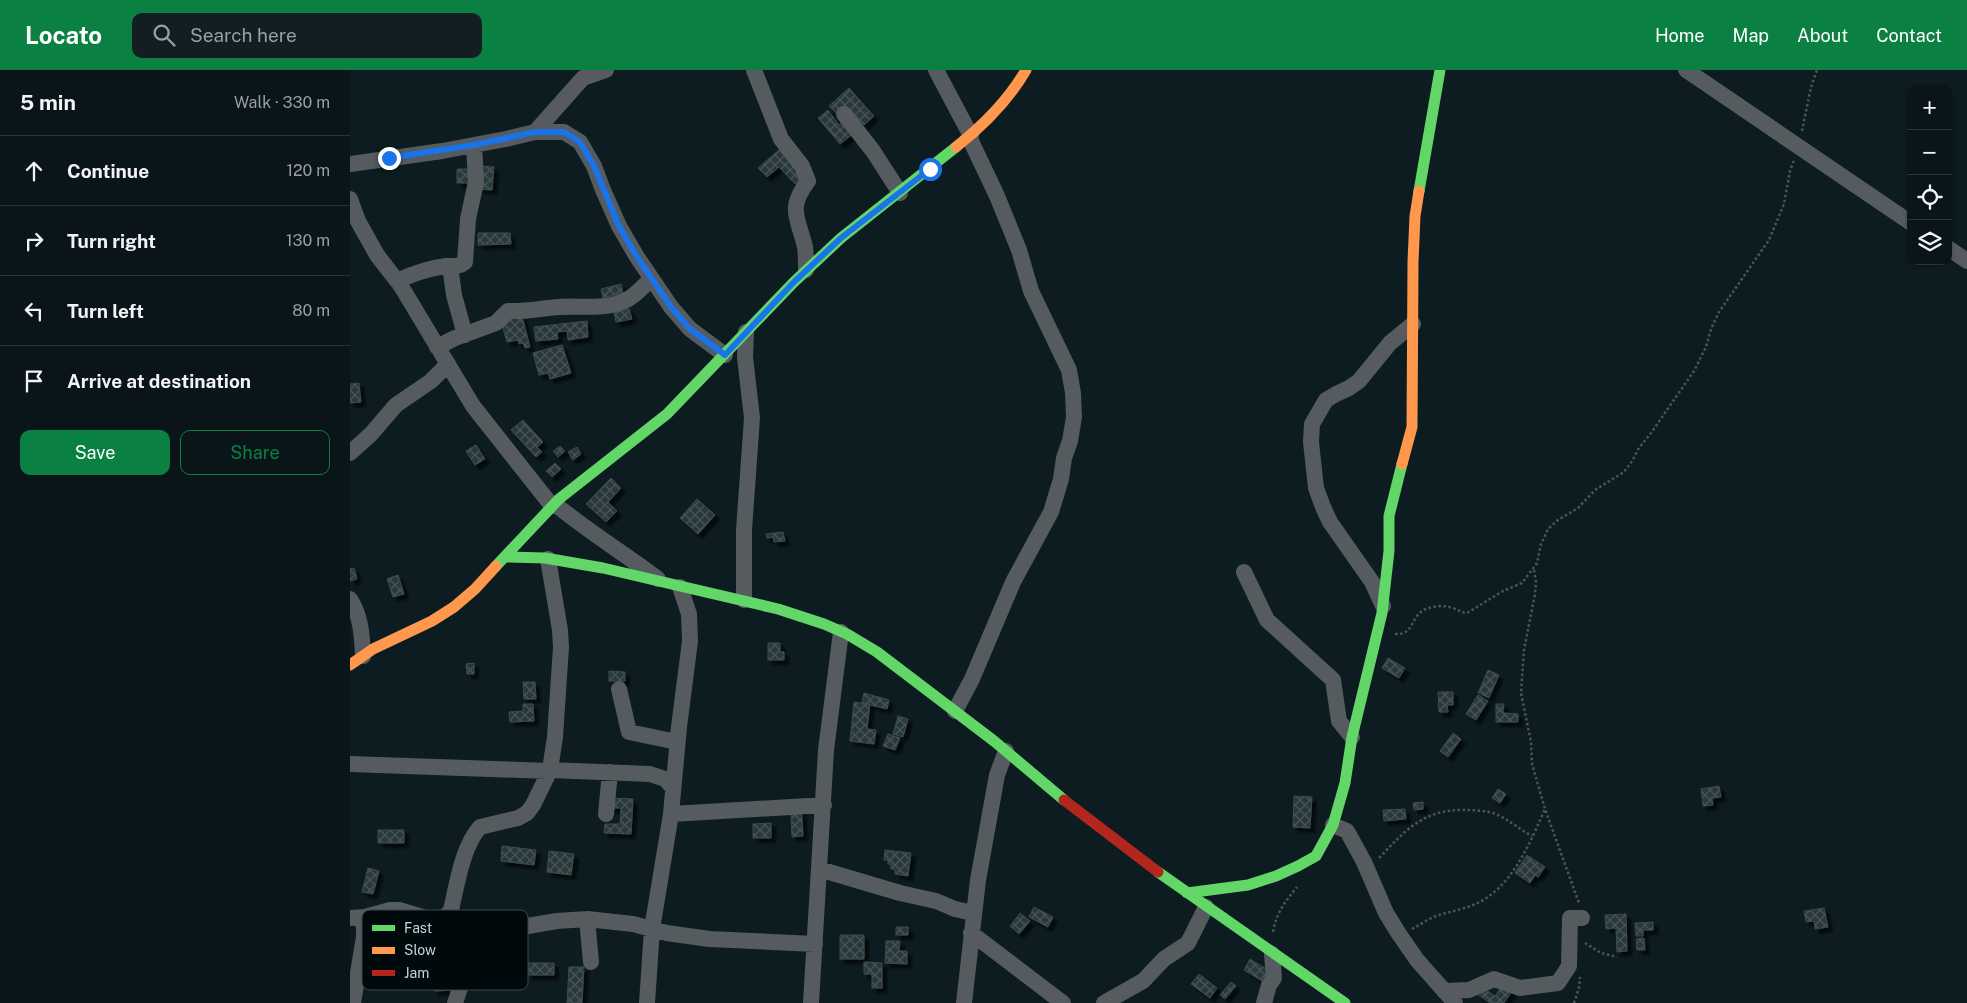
<!DOCTYPE html>
<html lang="en">
<head>
<meta charset="utf-8">
<style>
  :root { --surface:#091518; --page:#121e21; --text:#f1f3f6; --muted:#999fa2; --line:#293437; --accent:#0b8043 }
  body { margin:0; font-family:"Public Sans",sans-serif; background:var(--page); color:var(--text) }
  .controls { position:absolute; right:15px; top:15px; display:grid; overflow:hidden; border-radius:10px; box-shadow:0 1px 4px #0004 }
  .controls button { width:45px; height:45px; display:grid; place-items:center; padding:0; border:0; border-bottom:1px solid var(--line); background:var(--surface); color:var(--text); font:25px sans-serif }
  .stop { position:absolute; width:15px; height:15px; margin:-11px; border:4px solid #1a73e8; border-radius:50%; background:#fff }
  .stop.end { background:#1a73e8; border-color:#fff; box-shadow:0 1px 5px #0008 }
  .list { margin:0; padding:0; list-style:none }
  h2 { display:flex; justify-content:space-between; align-items:center; height:65px; margin:0; padding:0 20px; font-size:21px }
  h2 small { font-size:16px; font-weight:400; color:var(--muted) }
  .list li { display:grid; grid-template-columns:32px 1fr auto; gap:15px; align-items:center; box-sizing:border-box; height:70px; padding:0 20px; border-top:1px solid var(--line) }
  .list b { display:block; font-size:19px; white-space:nowrap }
  .list em { font-size:16px; font-style:normal; color:var(--muted) }
  .actions { display:flex; gap:10px; padding:15px 20px }
  .actions a { flex:1; padding:11px 0; border:1px solid var(--accent); border-radius:10px; text-align:center; font-size:18px; color:var(--accent) }
  .actions .main { background:var(--accent); color:#fff }
  .icon { flex:none; width:28px; height:28px; fill:none; stroke:currentColor; stroke-width:2; stroke-linecap:round; stroke-linejoin:round }
  .map { position:relative; flex:none; width:1617px; height:933px; overflow:hidden }
  header { display:flex; align-items:center; gap:30px; box-sizing:border-box; height:70px; padding:0 25px; background:var(--accent); color:#fff }
  header strong { font-size:24px }
  nav { display:flex; gap:28px; margin-inline-start:auto; font-size:18px }
  .search { width:350px; height:45px; background:var(--page); display:flex; align-items:center; gap:12px; box-sizing:border-box; padding:0 18px; border-radius:10px; color:var(--muted); font-size:19px }
  main { display:flex }
  aside { flex:1; background:var(--surface) }
  .map>svg:first-child { display:block }
  .building { fill:url(#building-cross-hatch); stroke:#3c4c4d; filter:url(#shadow) }
  .lines { fill:none; stroke-linecap:round; stroke-linejoin:round }
  .path { stroke:#4d5558; stroke-width:2.5; stroke-dasharray:2.5 2.5; stroke-linecap:butt }
  .street { stroke:#555b5e; stroke-width:16 }
  .fast { stroke:#63d668; stroke-width:11 }
  .slow { stroke:#ff974d; stroke-width:11 }
  .jam { stroke:#b3261e; stroke-width:11 }
  .street-bridge { stroke:#555b5e; stroke-width:16 }
  .route { stroke:#1a73e8; stroke-width:6 }
  .key { fill:#000a0d; stroke:#3a474a; stroke-width:1 }
  .key-label { font-size:14px; fill:#c1d6da }
</style>
</head>
<body>
<header>
<strong>Locato</strong>
<div class="search"><svg class="icon" aria-label="search" viewBox="0 0 24 24"><circle cx="10" cy="10" r="6"/><path d="M15 15l6 6"/></svg>Search here</div>
<nav><a>Home</a><a>Map</a><a>About</a><a>Contact</a></nav>
</header>
<main>
<aside>
<h2>5 min<small>Walk · 330 m</small></h2>
<ul class="list">
<li><svg class="icon" aria-label="ahead" viewBox="0 0 24 24"><path d="M12 20V5M6 11l6-6 6 6"/></svg><div><b>Continue</b></div><em>120 m</em></li>
<li><svg class="icon" aria-label="right" viewBox="0 0 24 24"><path d="M7 20v-9h11M14 6l5 5-5 5"/></svg><div><b>Turn right</b></div><em>130 m</em></li>
<li><svg class="icon" aria-label="left" viewBox="0 0 24 24"><path d="M17 20v-9H6M10 6l-5 5 5 5"/></svg><div><b>Turn left</b></div><em>80 m</em></li>
<li><svg class="icon" aria-label="arrive" viewBox="0 0 24 24"><path d="M6 21V4h12l-3 4 3 4H6"/></svg><div><b>Arrive at destination</b></div></li>
</ul>
<div class="actions"><a class="main">Save</a><a>Share</a></div>
</aside>
<div class="map">
<svg width="1617" height="933" viewBox="0 0 1617 933">
  <defs>
    <pattern id="building-cross-hatch" width="8" height="8" patternUnits="userSpaceOnUse" patternTransform="scale(1.25)"><rect width="8" height="8" fill="#29393b"/><path d="M0 0l8 8M0 8l8-8" fill="none" stroke="#465557"/></pattern>
    <filter id="shadow"><feDropShadow dx="4.5" dy="4.5" stdDeviation="1" flood-color="#0009"/></filter>
  </defs>
  <rect width="100%" height="100%" fill="#0c1c20"/>
  <path class="building" d="M499,18L524,46L514,55L497,37L488,45L479,36Z
    M478,40L489,55L494,51L504,63L490,74L468,48Z
    M430,79L454,106L445,114L429,97L417,107L408,98Z
    M132,96L144,97L142,120L129,119Z
    M107,99H124L125,113H107Z
    M128,163H160L161,174L128,175Z
    M271,214L273,223L253,228L251,219Z
    M279,239L282,249L266,252L264,242Z
    M172,246L180,277L175,278L173,273L169,274L168,270L157,272L151,251Z
    M237,251L238,267L218,270L217,261L207,262L208,269L186,271L184,257Z
    M212,275L221,303L200,309L198,303L189,305L183,283Z
    M9,313L11,332L0,333V314Z
    M173,350L193,372L187,377L192,382L186,387L161,360Z
    M126,375L135,389L125,395L116,381Z
    M210,376L215,381L208,387L203,381Z
    M227,377L231,384L223,390L218,382Z
    M205,393L211,399L202,407L196,401Z
    M261,408L271,418L258,432L267,441L256,452L236,434Z
    M347,429L365,445L348,464L330,448Z
    M433,462L435,471L424,472L423,467L417,468L416,464Z
    M4,498L7,509L0,511V499Z
    M48,505L54,524L43,527L37,509Z
    M418,573H430V582H434V590H418Z
    M1038,588L1055,598L1049,608L1032,598Z
    M124,593V604H117L116,594Z
    M1138,600L1149,605L1139,628L1128,623Z
    M259,601L275,602V611H259Z
    M173,612H185L186,629H174Z
    M1088,622H1103V635H1097L1098,642H1089Z
    M514,623L539,630L537,639L512,633Z
    M1128,625L1138,631L1126,650L1116,644Z
    M504,632L520,634L517,659L526,660L524,674L500,671Z
    M173,634H183L184,651L160,652L159,642L173,641Z
    M1146,634H1154L1153,643L1168,644V652H1146Z
    M548,646L558,649L553,667L543,664Z
    M1103,663L1111,669L1098,687L1090,681Z
    M538,664L550,668L545,680L533,676Z
    M1369,716L1371,727L1362,728L1363,735L1353,736L1351,719Z
    M1148,719L1156,724L1150,733L1142,728Z
    M944,726L962,727L960,758L943,757Z
    M261,728L283,729L281,764L254,763L255,754H270L271,738H260Z
    M451,730L453,766L442,767L441,744Z
    M1073,732V739L1064,740L1063,733Z
    M1055,739L1056,749L1034,751L1033,740Z
    M421,753V768H403V754Z
    M28,760H54V773H28Z
    M152,776L186,780L184,795L151,791Z
    M535,780L561,783L558,806L545,804V799H541V794H538V790H534Z
    M199,781L224,784L221,805L197,802Z
    M1177,785L1195,797L1188,807L1185,805L1180,813L1165,803Z
    M18,798L29,801L23,824L12,822Z
    M684,837L703,847L698,857L679,847Z
    M1474,838L1478,857L1465,859L1464,851L1456,852L1454,841Z
    M670,843L680,851L669,864L660,856Z
    M1276,844L1277,881L1267,882L1266,858L1256,859L1255,845Z
    M1303,852V860H1293V866H1286L1285,853Z
    M546,857H558V865H546Z
    M490,865H514V889H490Z
    M1294,868L1295,880H1287L1286,869Z
    M536,871H550L549,881H557V894L535,893Z
    M900,889L923,903L917,914L894,900Z
    M514,892L532,893V918H522V904H514Z
    M178,893H204V905H178Z
    M219,897H234L232,933H217Z
    M106,899V920L84,921V908H88V900Z
    M849,904L867,918L860,928L841,914Z
    M881,912L886,916L875,929L870,925Z
    M1153,915L1162,921L1154,933H1140L1127,924L1132,917L1145,926Z"/>
  <g class="lines">
    <path class="path" d="M1452,61L1461,17L1467,0
      M1184,500L1186,512L1185,524L1174,580L1171,623L1181,672L1182,694L1195,739L1229,833
      M1045,564C1066,566 1059,543 1079,538C1086,536 1095,535 1102,538C1108,539 1111,543 1117,543L1153,521L1172,513L1187,493L1191,474L1198,459L1208,450L1228,438L1245,420L1274,402L1282,391L1289,378L1301,363L1344,301L1356,277L1361,259L1369,242L1419,170L1434,134L1440,101L1444,90
      M1029,788C1054,762 1072,740 1112,740C1122,740 1132,740 1143,743C1157,748 1169,759 1182,766
      M1062,859C1070,855 1078,849 1086,846C1098,842 1111,840 1123,835C1161,820 1180,773 1195,739
      M923,862C926,843 935,832 947,817
      M1235,873L1251,883L1267,887
      M1224,933L1229,918L1230,907"/>
    <path class="street" d="M404,0L431,69L452,96L458,111C437,139 448,147 455,177C456,184 456,193 456,200
      M586,0L621,66
      M1336,0L1561,153
      M494,44L523,81L550,123
      M185,62L233,8L256,0
      M0,94L92,81L156,69L185,62H214L230,72L244,96L253,120L269,156L287,187L321,237L340,259L375,285
      M0,129L8,151L27,185L51,216L123,336L202,436
      M1598,178L1617,191
      M100,196L104,225L115,265
      M47,211C62,204 80,198 96,196C104,196 109,197 115,192L118,149L126,112L124,75
      M87,277L105,268L146,253L158,241C176,242 192,238 209,237C234,235 263,242 284,225C290,220 296,214 301,209
      M0,383L21,364L46,335L81,311L98,294
      M205,434C237,461 274,483 308,509
      M894,502L917,550L983,610L989,651L1002,667
      M0,529C11,546 12,565 13,586
      M394,530V460L402,348L395,287L396,262
      M1033,536L1022,512L980,452L973,437L966,418L961,372L962,354L976,330L986,324L999,318L1009,311L1040,273L1063,254
      M269,619L279,662L327,672
      M605,641L622,609L663,512L701,442L711,409L714,388L720,371L724,347L723,323L719,300L681,221L669,180L647,126L619,67
      M0,694L199,701
      M200,700L300,704L315,709L323,718
      M256,744L260,702
      M321,744L474,735
      M983,755L997,761L1014,792L1036,843L1049,864L1067,890L1105,933
      M469,799L550,823L586,831L605,839L623,843
      M0,848L15,847L40,840H49L92,853L148,858H166L207,851L237,849L283,854L317,863L359,869L465,874
      M237,849L241,892
      M86,852L97,845L101,840C107,815 112,777 130,757L168,748L177,743L183,735L200,700L205,667L211,577L210,560L198,489
      M621,863L713,933
      M99,866V889L113,909L105,933
      M1094,921L1119,920L1144,909L1170,918L1208,913L1219,896L1220,848H1232
      M3,933L14,867V857L11,848
      M297,933L302,859L321,744L329,657L340,571L339,544L330,517
      M461,933L476,680L491,562
      M614,933L628,810L647,705L656,681
      M754,933L793,911L814,889L838,873L856,837
      M914,933L919,915L924,908L922,884"/>
    <path class="fast" d="M1069,121L1090,0
      M156,487L195,488L253,498L428,539L474,554L497,564L527,582L644,671L714,730
      M146,496L209,429L317,344L444,212L491,168L606,77
      M808,802L995,933
      M837,823L898,815L926,806L948,796L966,786L983,755L995,713L1002,667L1032,543L1039,481V446L1052,394"/>
    <path class="slow" d="M606,77C634,55 658,31 676,0
      M1052,394L1062,357L1063,192L1065,146L1069,121
      M0,595L23,579L82,551L104,537L125,519L146,496"/>
    <path class="jam" d="M714,730L808,802"/>
    <path class="street-bridge" d="M99,850V866"/>
  </g>
  <g class="lines">
    <path class="route" d="M39,88L124,75L185,62H214L230,72L244,96L269,156L287,187L321,237L340,259L375,285L444,212L491,168L580,99"/>
  </g>
  <rect x="12" y="840" width="166" height="80" rx="8" class="key"/>
  <rect x="22" y="855" width="23" height="6" fill="#63d668"/>
  <rect x="22" y="877" width="23" height="7" fill="#ff974d"/>
  <rect x="22" y="900" width="23" height="6" fill="#b3261e"/>
  <g class="key-label">
    <text x="54" y="863">Fast</text>
    <text x="54" y="885">Slow</text>
    <text x="54" y="908">Jam</text>
  </g>
</svg>
<div class="controls">
<button>+</button>
<button>−</button>
<button><svg class="icon" aria-label="locate" viewBox="0 0 24 24"><circle cx="12" cy="12" r="6"/><path d="M12 2v4M12 18v4M2 12h4M18 12h4"/></svg></button>
<button><svg class="icon" aria-label="layers" viewBox="0 0 24 24"><path d="M12 4l9 5-9 5-9-5zM3 14l9 5 9-5"/></svg></button>
</div>
<div class="stop" style="left:580px;top:99px"></div>
<div class="stop end" style="left:39px;top:88px"></div>
</div>
</main>
</body>
</html>
